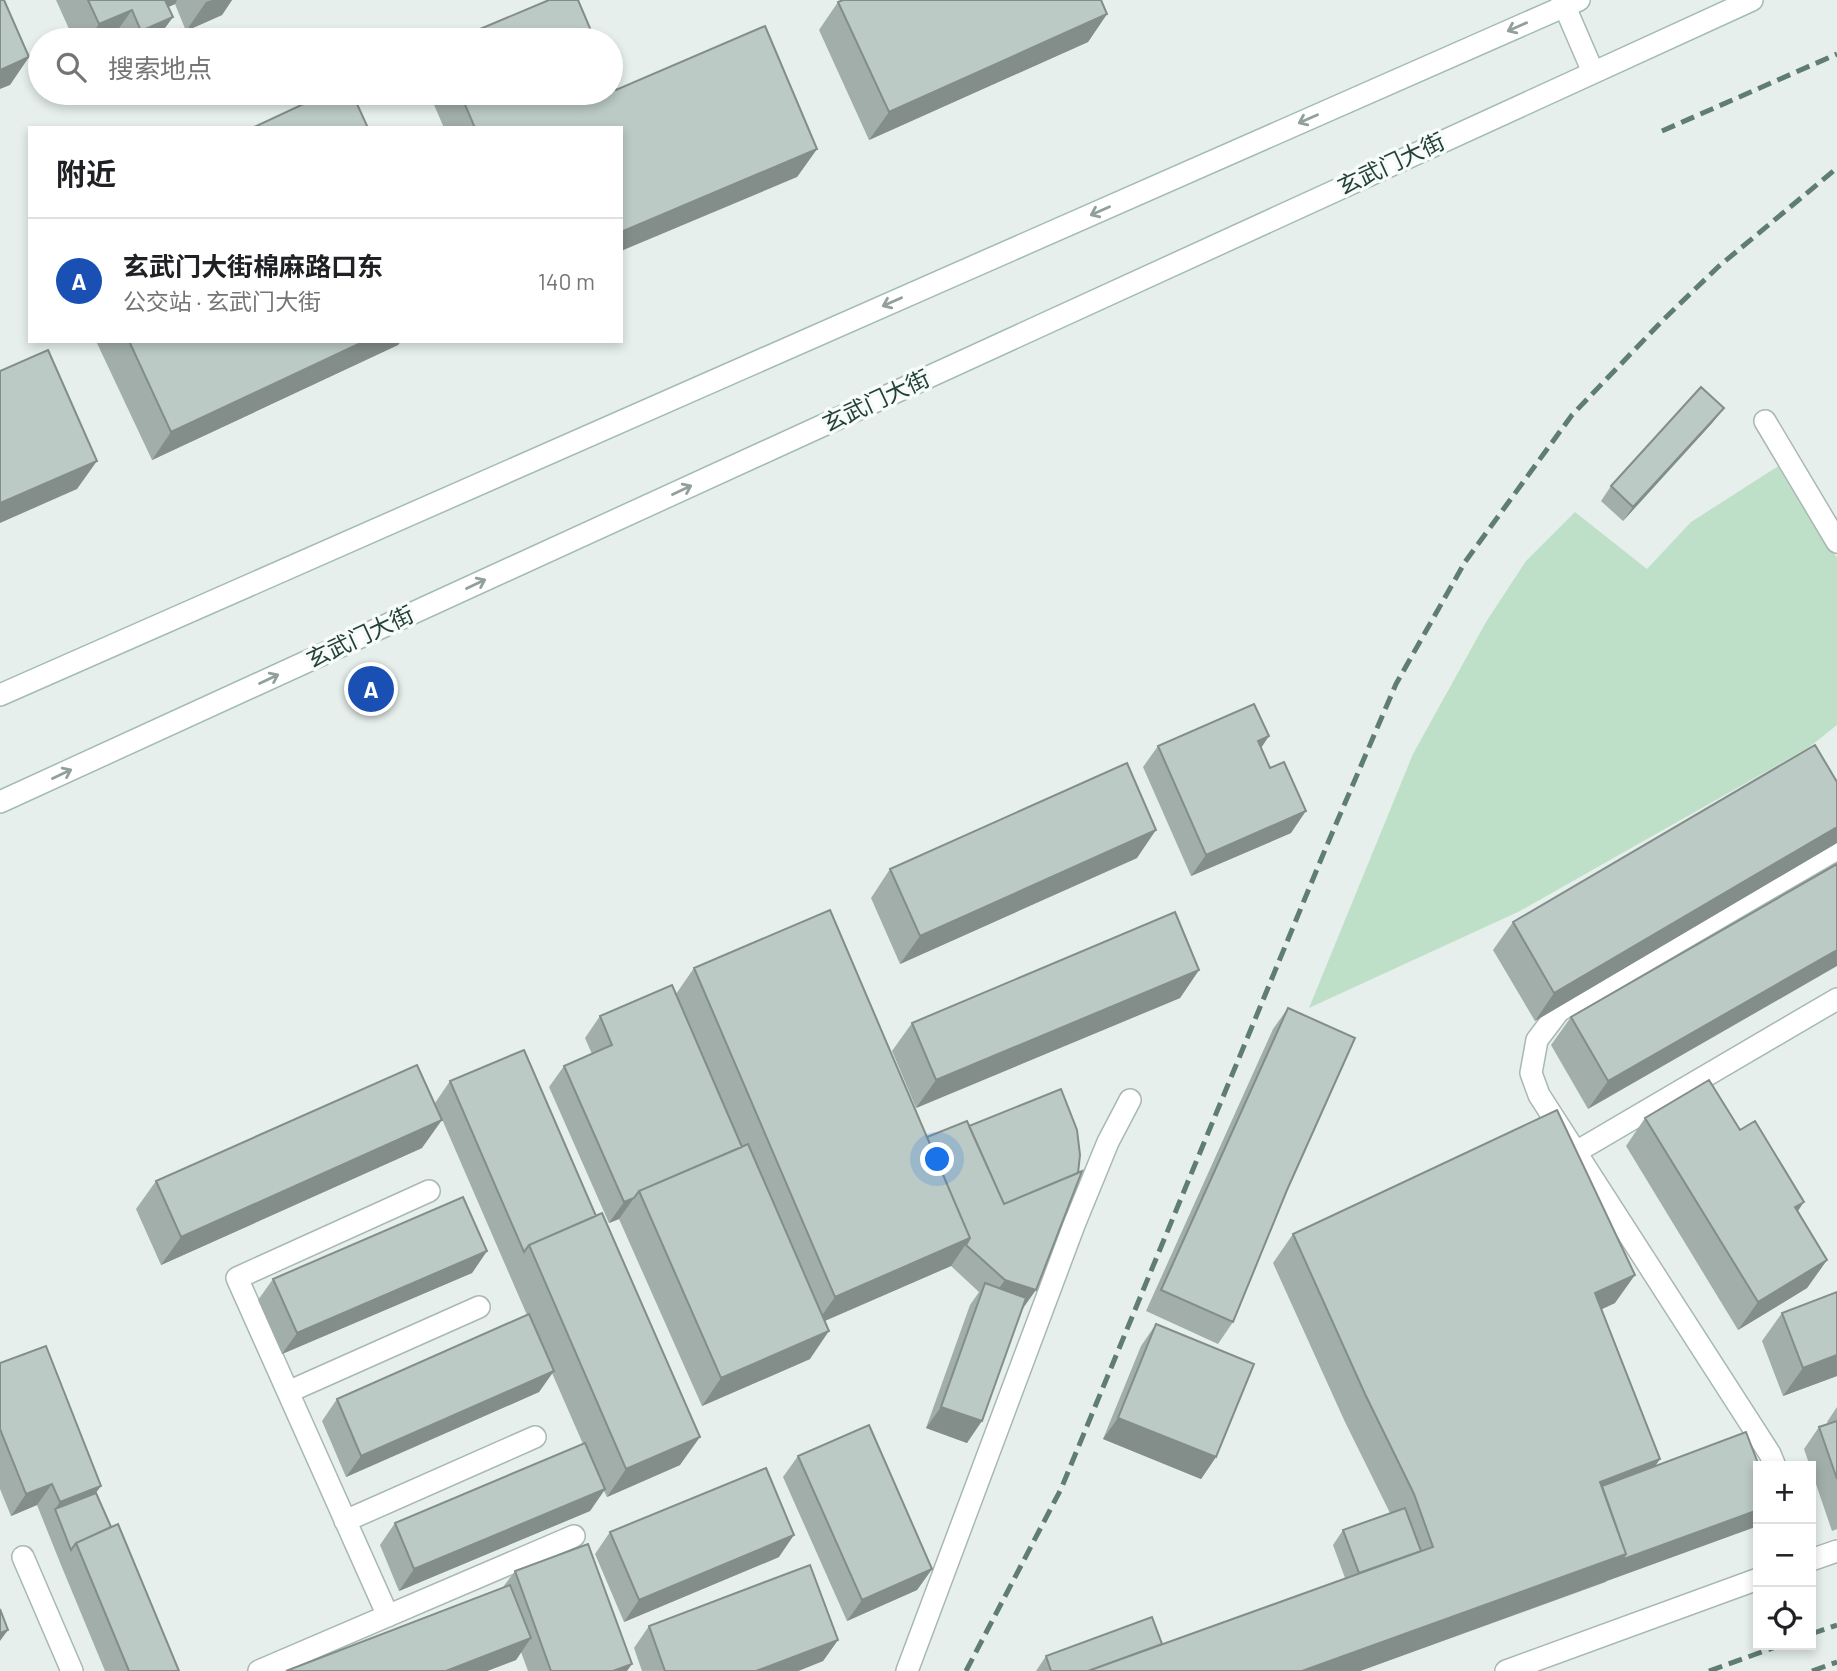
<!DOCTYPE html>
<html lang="zh">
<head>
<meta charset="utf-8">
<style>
  :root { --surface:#fff; --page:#f2f2f2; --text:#202124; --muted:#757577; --line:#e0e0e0; --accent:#ea580c }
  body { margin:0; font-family:Barlow,"Noto Sans SC",sans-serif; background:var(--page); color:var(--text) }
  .controls { position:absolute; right:21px; bottom:21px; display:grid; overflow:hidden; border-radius:0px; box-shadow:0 4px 10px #0003 }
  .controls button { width:63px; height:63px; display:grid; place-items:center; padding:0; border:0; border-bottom:2px solid var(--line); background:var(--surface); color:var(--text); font:35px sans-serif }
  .you { position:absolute; left:938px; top:1160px; width:24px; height:24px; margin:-18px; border:5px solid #fff; border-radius:50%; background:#1a73e8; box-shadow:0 0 0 10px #1a73e833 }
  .badge { display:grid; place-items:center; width:46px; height:46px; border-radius:50%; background:var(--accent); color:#fff; font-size:23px; font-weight:700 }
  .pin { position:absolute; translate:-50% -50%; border:4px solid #fff; box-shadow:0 2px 7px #0006 }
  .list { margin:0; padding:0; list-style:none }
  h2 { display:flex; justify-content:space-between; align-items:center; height:91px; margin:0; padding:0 28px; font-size:30px }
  h2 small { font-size:23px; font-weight:400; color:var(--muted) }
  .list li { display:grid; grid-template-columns:46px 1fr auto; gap:21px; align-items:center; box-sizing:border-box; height:126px; padding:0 28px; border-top:2px solid var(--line) }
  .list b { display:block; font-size:26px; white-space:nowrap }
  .list p { margin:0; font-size:23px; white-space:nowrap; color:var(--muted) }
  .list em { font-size:23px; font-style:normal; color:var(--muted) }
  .icon { flex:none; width:38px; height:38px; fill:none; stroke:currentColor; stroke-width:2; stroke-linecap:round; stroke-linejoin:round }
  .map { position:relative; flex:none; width:1837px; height:1671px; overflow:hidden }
  .search { position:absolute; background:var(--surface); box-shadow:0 4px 10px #0003; left:28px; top:28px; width:595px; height:77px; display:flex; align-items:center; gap:18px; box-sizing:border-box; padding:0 24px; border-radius:38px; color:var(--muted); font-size:26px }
  .panel { position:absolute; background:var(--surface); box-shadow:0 4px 10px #0003; left:28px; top:126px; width:595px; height:217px; border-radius:0px }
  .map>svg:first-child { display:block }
  .green { fill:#bfe0c8 }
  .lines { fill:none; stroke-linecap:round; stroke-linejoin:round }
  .service-casing { stroke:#a8b8b2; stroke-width:24 }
  .minor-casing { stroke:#a8b8b2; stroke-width:24 }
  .secondary-casing { stroke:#a4bbb3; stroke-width:24 }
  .service { stroke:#fff; stroke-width:21 }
  .minor { stroke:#fff; stroke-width:21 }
  .secondary { stroke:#fff; stroke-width:21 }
  .rail { stroke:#5f7d75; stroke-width:5; stroke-dasharray:14 7; stroke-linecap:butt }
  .wall { fill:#a1aea9 }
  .shaded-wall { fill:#838d89 }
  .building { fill:#bbcac4; stroke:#838d89; stroke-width:2 }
  .oneway { stroke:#92a09c }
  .labels { text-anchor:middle; stroke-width:7; stroke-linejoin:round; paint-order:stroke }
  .street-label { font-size:23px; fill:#24423a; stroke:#f7fbf9 }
</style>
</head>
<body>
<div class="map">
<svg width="1837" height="1671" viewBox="0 0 1837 1671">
  <rect width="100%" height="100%" fill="#e6efeb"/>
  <path class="green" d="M1783,463L1837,558V725L1808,748L1520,911L1309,1008L1413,754L1486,622L1526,561L1575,512L1647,569L1691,522Z"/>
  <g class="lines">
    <defs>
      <path id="service" d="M1765,421L1837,542
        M1576,1152L1837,999
        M288,1392L479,1307
        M1775,1466L1770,1454L1539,1095L1531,1073L1537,1040L1559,1011L1837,849
        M345,1521L535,1437
        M23,1557L72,1671
        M1811,1560L1837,1551
        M388,1616L237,1278L429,1191
        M259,1671L574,1536
        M907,1671L1074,1225L1108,1142L1130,1100
        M1506,1671L1758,1579"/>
      <path id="minor" d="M1562,0L1593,72"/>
      <path id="secondary" d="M0,695L1579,0
        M0,802L1752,0"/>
    </defs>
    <use href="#service" class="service-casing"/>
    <use href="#minor" class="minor-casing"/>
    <use href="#secondary" class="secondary-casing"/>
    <use href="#service" class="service"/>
    <use href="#minor" class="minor"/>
    <use href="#secondary" class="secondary"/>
    <path class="rail" d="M1662,131L1837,54
      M1811,1634L1837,1625
      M966,1671L1061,1489L1327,845L1396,684L1465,562L1572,415L1664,319L1718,267L1837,168
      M1709,1671L1781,1645
      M1812,1671L1837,1662"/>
  </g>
  <path class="wall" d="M56,0H232L222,15L186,31L175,4L168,7L173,17L156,40H113L112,38L107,40H74Z
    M838,2L1107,14L1088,42L869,140L819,30Z
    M616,90L817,149L797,177L621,128H444L429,93H611Z
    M96,341H401L398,345L152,460Z
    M1713,422L1623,521L1601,501L1611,486Z
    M1269,736L1261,748L1270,768L1291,833L1191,876L1143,767L1158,746Z
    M1837,843L1535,1021L1493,950L1513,922Z
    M1137,858L900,964L871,898L890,869Z
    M1837,864L1588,1109L1551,1045L1571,1017Z
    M694,968L927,1137L967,1121L1021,1311L967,1443L926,1428L970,1305L979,1292L951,1266L825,1321L810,1359L702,1406L619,1219L609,1223L549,1087L564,1066L592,1054L585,1038L600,1016L676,994Z
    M1199,970L1180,998L916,1108L892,1051L912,1023Z
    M1288,1008L1287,1190L1233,1322L1218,1344L1146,1311L1273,1029Z
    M450,1081L680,1465L607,1497L604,1491L590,1511L399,1591L380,1545L395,1523L583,1444L552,1373L539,1392L346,1477L322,1421L337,1399L527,1315L435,1103Z
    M1645,1118L1740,1130L1797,1212L1827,1260L1807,1288L1738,1330L1626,1146Z
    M422,1148L161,1265L136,1209L156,1181Z
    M1293,1234L1615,1303L1602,1309L1660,1459L1655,1466L1606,1582L1360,1671H1036L1046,1656L1162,1644L1345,1578L1333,1545L1343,1530L1390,1513L1345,1422L1273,1263Z
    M487,1251L472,1273L282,1354L258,1300L273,1279Z
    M1782,1313L1837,1376L1783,1396L1762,1341Z
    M1156,1324L1216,1457L1201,1479L1103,1439L1141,1346Z
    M0,1363L96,1493L179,1671H105L61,1565L37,1505L11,1516L0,1489Z
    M1837,1407V1529L1832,1531L1804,1449L1819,1427L1828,1424L1827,1422Z
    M798,1456L932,1569L917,1590L847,1621L783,1477Z
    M610,1532L779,1557L624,1622L595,1554Z
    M515,1571L627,1671H528L521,1652L516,1660L487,1671H286L503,1587Z
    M649,1626L838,1640L823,1661L798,1671H642L634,1648Z"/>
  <path class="shaded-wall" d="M155,0H177L175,4L142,19Z
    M212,0H232L222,15L186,31L206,2Z
    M132,10L112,38L107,40H88L99,24Z
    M1107,14L1088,42L869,140L889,112Z
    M173,17L156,40H134L141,31Z
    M29,57L10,85L0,89V70Z
    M817,149L797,177L621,251V232Z
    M365,341H401L398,345L152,460L171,432Z
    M1724,408L1713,422L1623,521L1633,507Z
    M97,461L77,489L0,523V503Z
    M1269,736L1254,758L1258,741Z
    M1306,811L1291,833L1191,876L1206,855Z
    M1837,827V843L1535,1021L1554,993Z
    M1156,830L1137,858L900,964L920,936Z
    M1837,950V966L1588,1109L1608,1081Z
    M1199,970L1180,998L916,1108L936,1080Z
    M442,1120L422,1148L161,1265L181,1237Z
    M634,1198L619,1219L609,1223L624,1202Z
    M1804,1202L1785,1230L1795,1207Z
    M970,1238L951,1266L815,1325L835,1297Z
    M487,1251L472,1273L282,1354L297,1333Z
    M1827,1260L1807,1288L1738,1330L1758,1302Z
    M1635,1275L1615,1303L1576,1321L1595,1293Z
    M1005,1280L1036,1290L1021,1311L990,1301Z
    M829,1331L810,1359L702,1406L721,1378Z
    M1837,1355V1376L1783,1396L1803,1368Z
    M554,1371L539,1392L346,1477L361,1456Z
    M941,1407L982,1421L967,1443L926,1428Z
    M1118,1418L1216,1457L1201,1479L1103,1439Z
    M700,1437L680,1465L607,1497L626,1469Z
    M1660,1459L1641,1487L1601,1502L1600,1482Z
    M52,1484L37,1505L11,1516L26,1494Z
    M101,1486L85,1508L55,1509L60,1502Z
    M605,1489L590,1511L399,1591L414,1569Z
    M1758,1510V1526L1360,1671H1302L1626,1554Z
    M794,1535L779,1557L624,1622L639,1600Z
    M932,1569L917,1590L847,1621L862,1600Z
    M8,1630L0,1641V1633Z
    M531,1638L516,1660L487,1671H446Z
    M838,1640L823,1661L798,1671H756Z
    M632,1664L627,1671H613Z"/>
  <path class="building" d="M0,0H4L29,57L0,70Z
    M88,0H165L173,17L141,31L132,10L99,24Z
    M549,0H578L595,40H454Z
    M843,0H1101L1107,14L889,112L838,2Z
    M765,26L817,149L621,232V128H475L460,93H611V78L616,90Z
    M327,93H352L368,128H252Z
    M129,341H365L171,432Z
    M48,350L97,461L0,503V371Z
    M1701,387L1724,408L1633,507L1611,486Z
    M1254,704L1269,736L1258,741L1270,768L1284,762L1306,811L1206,855L1158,746Z
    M1815,745L1837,782V827L1554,993L1513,922Z
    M1127,763L1156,830L920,936L890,869Z
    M1837,864V950L1608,1081L1571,1017Z
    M830,910L970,1238L835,1297L694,968Z
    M1175,912L1199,970L936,1080L912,1023Z
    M672,985L742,1147L639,1191L634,1198L624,1202L564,1066L612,1045L600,1016Z
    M1288,1008L1355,1038L1287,1190L1233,1322L1161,1290Z
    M524,1050L596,1216L529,1245L524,1252L450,1081Z
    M417,1065L442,1120L181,1237L156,1181Z
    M1709,1080L1740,1130L1755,1121L1804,1202L1795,1207L1827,1260L1758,1302L1645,1118Z
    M1061,1089L1077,1130L1080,1155L1078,1173L1004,1204L969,1126Z
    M1557,1110L1635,1275L1595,1293L1660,1459L1600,1482L1626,1554L1302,1671H1088L1433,1547L1414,1494L1365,1394L1293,1234Z
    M967,1121L1004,1204L1082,1171L1036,1290L1005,1280L966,1245L970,1238L927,1137Z
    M748,1144L829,1331L721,1378L639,1191Z
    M463,1197L487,1251L297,1333L273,1279Z
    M602,1213L700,1437L626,1469L529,1245Z
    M985,1283L1026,1298L982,1421L941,1407Z
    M1837,1292V1355L1803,1368L1782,1313Z
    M529,1314L554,1371L361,1456L337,1399Z
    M1156,1324L1254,1364L1216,1457L1118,1418Z
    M46,1346L101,1486L60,1502L52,1484L26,1494L0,1429V1363Z
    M1837,1421V1479L1819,1427Z
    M869,1425L932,1569L862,1600L798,1456Z
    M1746,1432L1759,1466L1758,1510L1621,1560L1626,1554L1602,1486Z
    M585,1443L605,1489L414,1569L395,1523Z
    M766,1468L794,1535L639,1600L610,1532Z
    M96,1493L111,1527L76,1543L71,1550L55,1509Z
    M1405,1508L1421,1551L1359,1573L1343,1530Z
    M118,1524L179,1671H129L76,1543Z
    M588,1544L632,1664L613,1671H551L515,1571Z
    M810,1565L838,1640L756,1671H665L649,1626Z
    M510,1585L531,1638L446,1671H286Z
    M0,1609L8,1630L0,1633Z
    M1152,1617L1162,1644L1088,1671H1051L1046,1656Z"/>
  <defs><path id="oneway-shaft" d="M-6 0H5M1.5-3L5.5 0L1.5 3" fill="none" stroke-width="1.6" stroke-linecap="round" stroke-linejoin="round" transform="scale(1.75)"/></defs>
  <g class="oneway">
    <use href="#oneway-shaft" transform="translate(1517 27) rotate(156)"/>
    <use href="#oneway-shaft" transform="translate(1308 119) rotate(156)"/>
    <use href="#oneway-shaft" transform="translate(1100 211) rotate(156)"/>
    <use href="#oneway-shaft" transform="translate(892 302) rotate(156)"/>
    <use href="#oneway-shaft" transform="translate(682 490) rotate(-25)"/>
    <use href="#oneway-shaft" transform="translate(476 584) rotate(-25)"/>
    <use href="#oneway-shaft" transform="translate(269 679) rotate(-25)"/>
    <use href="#oneway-shaft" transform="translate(62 774) rotate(-25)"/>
  </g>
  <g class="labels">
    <g class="street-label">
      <text transform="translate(1391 164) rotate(-25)" y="8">玄武门大街</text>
      <text transform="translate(876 401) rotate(-25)" y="8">玄武门大街</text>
      <text transform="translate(360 637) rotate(-25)" y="8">玄武门大街</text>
    </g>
  </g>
</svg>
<div class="controls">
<button>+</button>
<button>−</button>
<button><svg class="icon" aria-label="locate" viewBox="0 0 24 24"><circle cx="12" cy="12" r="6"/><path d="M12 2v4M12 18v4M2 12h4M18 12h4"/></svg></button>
</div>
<div class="you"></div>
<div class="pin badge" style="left:371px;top:689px;background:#1a4fb4">A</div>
<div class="search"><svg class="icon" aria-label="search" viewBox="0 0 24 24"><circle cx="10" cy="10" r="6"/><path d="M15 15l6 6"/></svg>搜索地点</div>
<section class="panel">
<h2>附近<small></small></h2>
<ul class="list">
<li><span class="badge" style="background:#1a4fb4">A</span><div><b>玄武门大街棉麻路口东</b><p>公交站 · 玄武门大街</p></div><em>140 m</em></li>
</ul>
</section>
</div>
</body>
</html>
